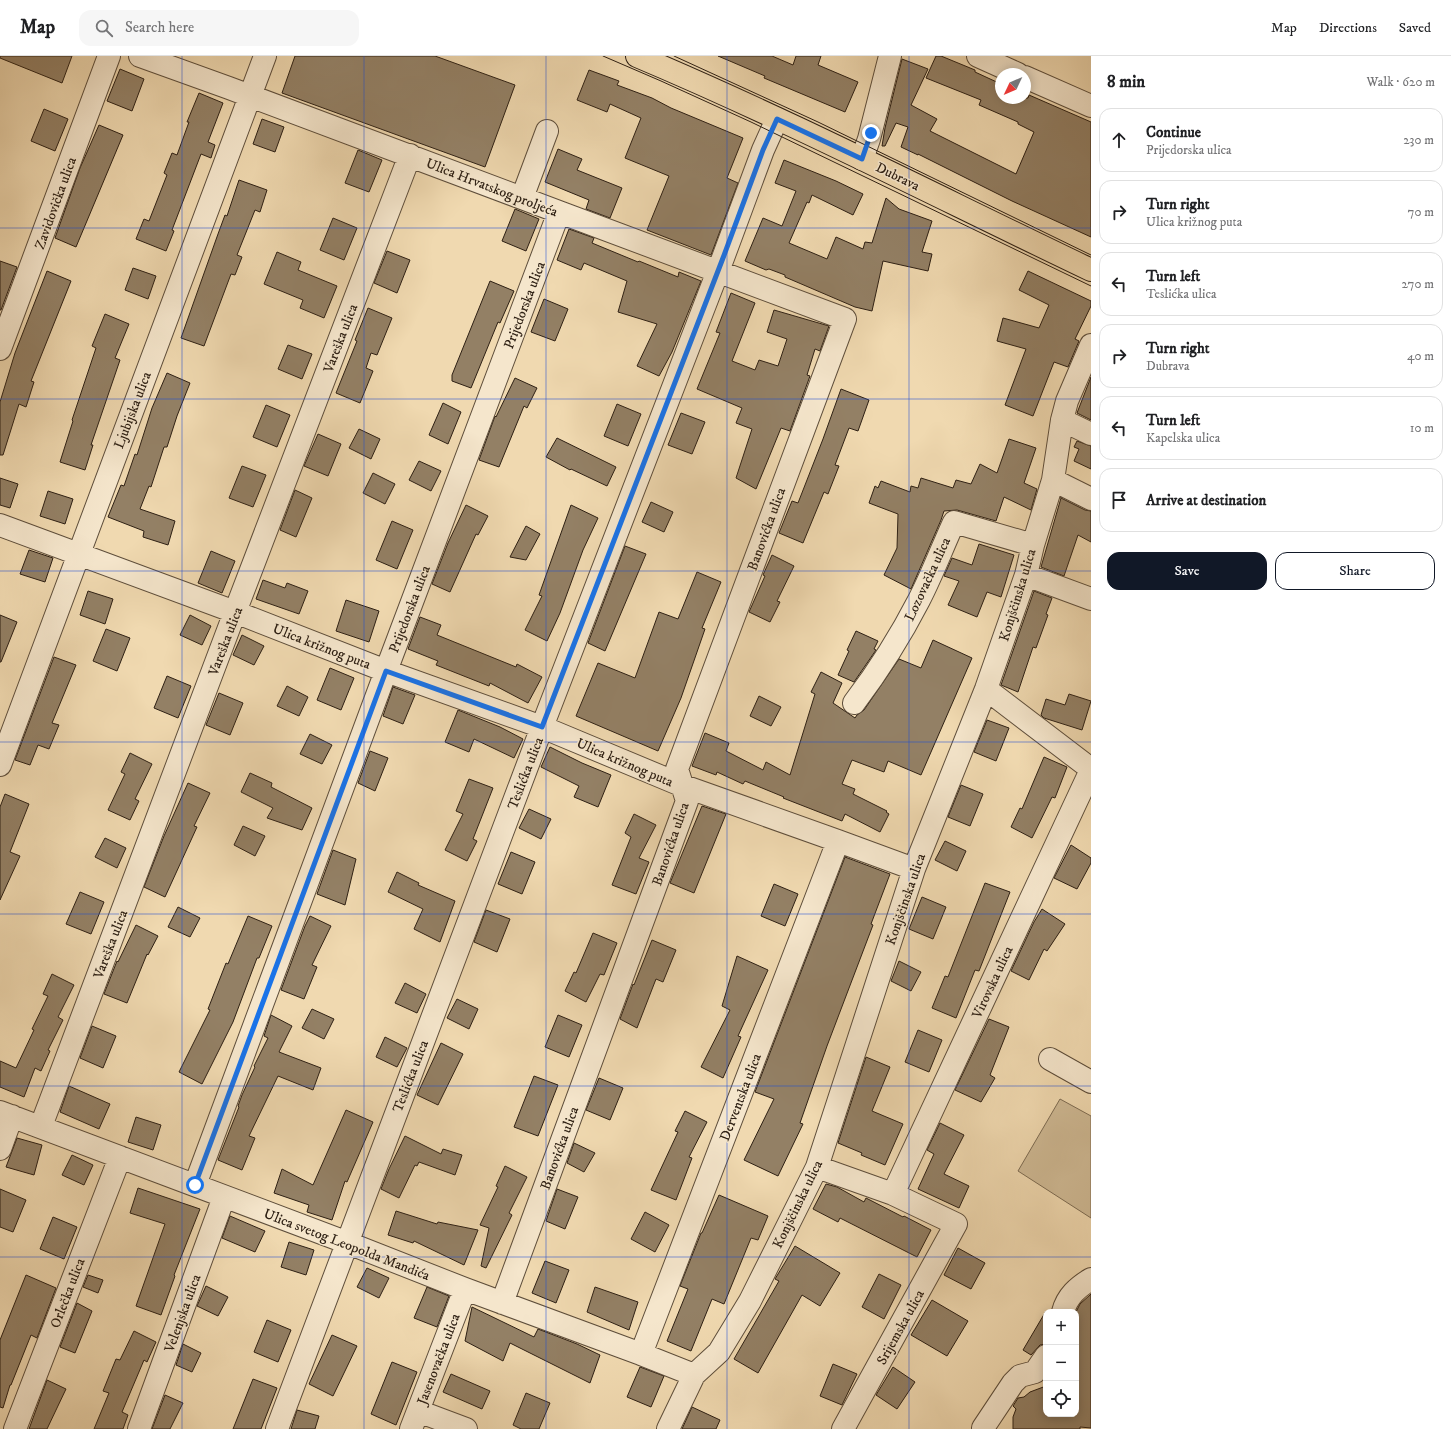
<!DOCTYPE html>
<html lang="en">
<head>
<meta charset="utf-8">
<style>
  :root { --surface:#fff; --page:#f6f6f6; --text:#202124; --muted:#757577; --line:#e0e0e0; --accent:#111827 }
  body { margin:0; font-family:"IM FELL DW Pica",serif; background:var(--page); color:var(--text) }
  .controls { position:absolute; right:12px; bottom:12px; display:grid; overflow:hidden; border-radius:8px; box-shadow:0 2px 10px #0003 }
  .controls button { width:36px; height:36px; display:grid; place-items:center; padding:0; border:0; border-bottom:1px solid var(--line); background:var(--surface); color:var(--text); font:20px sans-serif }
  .compass { position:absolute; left:995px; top:12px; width:36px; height:36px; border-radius:50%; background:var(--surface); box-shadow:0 2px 10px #0003; rotate:226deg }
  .stop { position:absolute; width:12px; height:12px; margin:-9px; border:3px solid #1a73e8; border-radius:50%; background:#fff }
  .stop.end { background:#1a73e8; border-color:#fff; box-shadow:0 1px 4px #0008 }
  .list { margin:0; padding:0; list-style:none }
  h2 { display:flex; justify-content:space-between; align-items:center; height:52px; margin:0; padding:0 16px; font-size:17px }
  h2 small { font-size:13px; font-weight:400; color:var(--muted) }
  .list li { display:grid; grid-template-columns:26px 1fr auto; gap:12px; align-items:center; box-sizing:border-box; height:64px; margin:0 8px 8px; padding:0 8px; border:1px solid var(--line); border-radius:12px }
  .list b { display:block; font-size:15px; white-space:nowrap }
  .list p { margin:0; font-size:13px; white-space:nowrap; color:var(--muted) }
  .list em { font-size:13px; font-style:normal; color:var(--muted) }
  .actions { display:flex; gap:8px; padding:12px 16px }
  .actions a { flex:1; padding:9px 0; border:1px solid var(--accent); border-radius:12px; text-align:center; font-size:14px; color:var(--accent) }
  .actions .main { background:var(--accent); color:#fff }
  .icon { flex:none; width:22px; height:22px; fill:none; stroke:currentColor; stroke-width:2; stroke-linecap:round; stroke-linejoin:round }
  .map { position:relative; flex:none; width:1091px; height:1373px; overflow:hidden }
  header { display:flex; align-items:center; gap:24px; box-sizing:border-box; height:56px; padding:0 20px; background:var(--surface); border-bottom:1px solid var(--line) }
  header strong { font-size:19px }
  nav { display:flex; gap:22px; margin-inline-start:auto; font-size:14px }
  .search { width:280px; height:36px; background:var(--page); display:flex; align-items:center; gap:10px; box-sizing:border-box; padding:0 14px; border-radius:12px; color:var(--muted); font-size:15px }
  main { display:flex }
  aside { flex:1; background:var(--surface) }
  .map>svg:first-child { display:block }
  .green { fill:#cfba95; stroke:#7e6d54 }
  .building { fill:#938065; stroke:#2e2014 }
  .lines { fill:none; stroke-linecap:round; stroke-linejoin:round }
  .minor-casing { stroke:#5e4e3b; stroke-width:24 }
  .major-casing { stroke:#2e2014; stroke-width:24 }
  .minor { stroke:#f5e6cc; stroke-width:22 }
  .major { stroke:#f0d9b0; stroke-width:22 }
  .tram { stroke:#2e2014; stroke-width:1 }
  .route { stroke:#1a73e8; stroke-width:5 }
  .grid { fill:none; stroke:#1d4ed8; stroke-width:1; stroke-opacity:0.55 }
  .labels { text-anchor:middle; stroke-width:3; stroke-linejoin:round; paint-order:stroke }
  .street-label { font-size:14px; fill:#2e2014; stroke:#f5e6cc }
</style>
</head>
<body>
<header>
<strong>Map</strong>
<div class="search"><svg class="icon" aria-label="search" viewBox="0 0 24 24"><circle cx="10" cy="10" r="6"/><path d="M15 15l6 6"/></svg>Search here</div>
<nav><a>Map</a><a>Directions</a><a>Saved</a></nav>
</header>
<main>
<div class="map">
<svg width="1091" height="1373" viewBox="0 0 1091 1373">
  <rect width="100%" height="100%" fill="#f0d9b0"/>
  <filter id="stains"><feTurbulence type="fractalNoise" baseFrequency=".005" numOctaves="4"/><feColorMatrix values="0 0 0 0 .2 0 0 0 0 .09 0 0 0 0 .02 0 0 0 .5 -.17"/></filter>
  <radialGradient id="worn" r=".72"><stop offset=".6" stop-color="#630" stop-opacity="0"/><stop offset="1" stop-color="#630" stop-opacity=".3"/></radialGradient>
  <path class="green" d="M1060,1043L1091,1060V1162L1018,1115Z"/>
  <path class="building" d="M0,0H72L62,27L0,2Z
    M295,0H435L515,29L485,111L282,37Z
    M718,0H772L793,9L796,0H821L818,9L858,26L845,56L764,22L765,20Z
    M936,0H941L975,14V16L1001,28V42H1028L1029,39L1091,66V181L1012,145L918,98V99L901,91L908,71L896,67L885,90H882L885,72L902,3L928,13L911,49L937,63L930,75L1016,118L1034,76L1018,68V66L979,49L981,44L926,22Z
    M120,13L144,23L132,55L107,45Z
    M589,14L619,25L617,29L652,42L671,52L743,82L727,122L738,127L711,199L647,174L669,120L625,102L641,62L610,48L607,56L577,44Z
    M199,37L223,47L208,86L215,89L211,102L201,98L172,174L174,175L166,195L136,183L144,163L149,165L167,119L164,117L172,97L177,99L189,66H187Z
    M44,53L68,63L55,95L31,85Z
    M262,63L284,71L275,96L253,88Z
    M99,69L123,79L76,191L55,182L80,112Z
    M558,93L582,103L577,114L622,132L610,162L586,153L589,144L545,126Z
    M358,94L382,104L369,136L345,127Z
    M784,104L836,125L863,138L853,159L812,139L809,147L807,146L789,187L827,203L836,181L863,193L865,186L872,187L886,142L899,153L932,165L922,196L932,198L928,215L883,205L872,255L855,251L785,221V219L769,213L766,214L745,205L763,162L782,170L796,135L775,127Z
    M239,124L267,134L260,156L255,154L237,199L242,201L235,219L231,218L204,290L181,282L218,178L225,159L227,160Z
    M515,153L539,163L526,195L502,185Z
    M333,162L357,172L344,204L320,194Z
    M569,173L594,182L592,187L638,206L639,205L678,221L679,216L701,225L672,296L659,320L637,310L657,268L618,256L627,225L584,207L581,214L557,204Z
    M387,195L410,204L397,237L374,227Z
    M277,196L301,206L298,214L337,230L324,262L300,252L303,244L264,228Z
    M0,205L17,211L1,254H0Z
    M133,212L156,220L148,243L125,234Z
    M47,215L71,225L31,325L34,326L26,351L19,348L3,399H0V346L15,297Z
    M1028,215L1091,245V250L1075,283L1079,285L1068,311L1054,306L1033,360L1005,349L1026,293L997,285L1003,262L1039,272L1049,249L1019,234Z
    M490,225L514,235L500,267L498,266L471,332L452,325V319Z
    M731,237L755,247L732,305L755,314L759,304L778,310L787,283L767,276L774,254L829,270L820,295L815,293L807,319L810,320L790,375L781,372L756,433L736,422L752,373L736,367L742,352L697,333L720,277L716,276Z
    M544,243L568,253L555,285L531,276Z
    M368,252L392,262L377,299L371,297L366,312L373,315L360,347L336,337L357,285L355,284Z
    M105,258L129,268L115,302L120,304L91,389H93L85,414L60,406L73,365L72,364L96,292L92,290Z
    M288,289L312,298L302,323L278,313Z
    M167,317L190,327L177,360L167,391H164L151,431L149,430L140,453L175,465L168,489L143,481L144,475L108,461L121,429L124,430L135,398L137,399L152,352Z
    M1091,321V364L1077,357Z
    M515,322L537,332L527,352L524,350L499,411L479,404L495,360L496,361Z
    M841,333L869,344L858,375L849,372L835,409L839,410L828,438L824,436L803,487L779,477L792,445L798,447L823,383Z
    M443,347L461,356L448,388L429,379Z
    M617,348L641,358L628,390L604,380Z
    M266,349L290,359L277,391L253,381Z
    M681,357L705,366L692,398L668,389Z
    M359,373L380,383L371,403L349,392Z
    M318,378L341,388L328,420L304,410Z
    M557,382L616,411L607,430L571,413L570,414L546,401Z
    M1009,383L1036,392L1024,427L1037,433L1031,454L1004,441L996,465L957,454L944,455L941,464L911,533L884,519L897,492L898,458L869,447L875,430L878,432L881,425L910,436L911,430L918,432L921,422L953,432L956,424L971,428L980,408L997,417Z
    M1077,385L1091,390V413L1074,405L1079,393L1074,391Z
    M419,405L441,415L431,435L409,424Z
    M242,410L266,419L253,451L229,442Z
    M373,417L395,428L385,448L363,437Z
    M0,422L18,428L10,452L0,449Z
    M295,434L312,442L296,481L280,474Z
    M48,435L73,443L65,468L40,460Z
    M1061,442L1085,454L1091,455V486L1078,479L1064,520L1041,511Z
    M651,446L673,456L664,476L642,466Z
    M466,449L488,460L478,479L476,478L450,536L432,528L448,487Z
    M571,449L598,462L583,494L560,557L547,585L525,574L542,540L539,539Z
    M392,465L413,474L397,513L376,504Z
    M526,470L540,478L526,504L510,501Z
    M979,488L1014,499L1001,541L987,536L977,561L948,549L959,525L944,520L952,502L972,509Z
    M625,490L646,498L605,595L588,587Z
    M29,494L53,502L45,526L20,518Z
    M211,495L235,505L222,537L198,527Z
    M772,499L794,510L777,545L780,546L770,566L749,556L765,520L763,519Z
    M697,516L721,526L702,572L705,573L681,642L658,695L576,660L598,607L635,622L659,556L678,563Z
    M263,524L285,532L287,527L308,535L299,558L256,543Z
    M88,535L113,543L105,568L80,559Z
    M1034,535L1052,542L1046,558L1048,559L1036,592L1033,591L1018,636L1001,629Z
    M346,544L379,555L369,586L336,575Z
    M0,559L17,566L1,606H0Z
    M190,559L211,570L202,589L180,579Z
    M420,561L441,569L437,579L516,611L517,608L542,621L528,647L490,627L489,630L436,609L438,605L408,593Z
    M106,573L130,582L117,615L93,605Z
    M856,575L878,585L874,593L876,594L854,626L838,619L849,595L847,594Z
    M242,579L264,590L254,609L233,599Z
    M933,584L972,602L921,719L888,705L884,716L852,704L842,728L855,733L853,738L887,755L886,756L889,758L880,776L845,758L842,765L783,742L784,741L745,725L743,728L717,716L716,719L692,710L705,677L729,687L726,695L763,714L766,706L790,719L815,638L811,636L821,616L842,627L833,647L855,662L857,659L864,654L899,603L921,612Z
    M54,601L76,609L52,667L59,669L49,693L38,689L30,709L15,704Z
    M330,612L354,622L341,654L317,644Z
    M167,620L191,630L178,662L154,652Z
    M287,630L308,641L299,660L277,650Z
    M393,631L415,639L403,668L383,660Z
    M219,637L243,647L230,679L206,669Z
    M1069,638L1091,645L1082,674L1044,662L1041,659L1046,643L1065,649Z
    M759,640L781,651L771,670L750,660Z
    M458,654L500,671L523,683L514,702L474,683L469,696L445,686Z
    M987,664L1009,672L996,705L974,696Z
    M310,678L332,689L322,708L300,698Z
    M550,691L582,707L611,719L598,751L574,741L579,730L541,711Z
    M370,695L388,702L375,735L358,727Z
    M130,697L152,708L135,743L139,745L130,764L108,754L125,718L121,716Z
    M1044,701L1067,711L1055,742L1052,741L1032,782L1011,771L1020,752L1022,753Z
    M250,717L272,727L271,731L312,752L302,774L267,762L273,752L241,736Z
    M469,723L493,732L473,783L477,785L467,805L445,794L463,758L456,755Z
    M188,727L210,737L194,770L197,771L165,841L144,831L164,780Z
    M961,729L983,738L970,770L948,761Z
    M5,738L29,748L10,796L20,800L0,844V751Z
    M702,750L726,758L694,837L670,827Z
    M529,753L551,763L541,783L519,772Z
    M634,758L656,769L639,802L649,806L636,838L612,829L631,781L625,777Z
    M243,770L265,780L255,800L234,789Z
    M105,782L126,792L117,812L95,801Z
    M945,785L966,795L957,815L935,804Z
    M1071,789L1091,802V807L1077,833L1054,822Z
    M333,794L356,803L345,849L317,838Z
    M511,796L535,806L522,838L498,828Z
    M845,801L890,818L871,868L873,869L827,990L800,1067L803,1068L778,1120L744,1104L774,1043L755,1036Z
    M397,816L419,827L418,829L455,845L440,886L414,873L423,853L388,836Z
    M985,827L1010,836L979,915L975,914L956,962L932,952L945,920L948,921Z
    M774,828L798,838L785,870L761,860Z
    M80,836L104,846L91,878L66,868Z
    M922,841L946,851L933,883L909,873Z
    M178,851L200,862L190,881L168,871Z
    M1042,853L1065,868L1047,895L1044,893L1029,924L1011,915L1034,866Z
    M486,854L510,863L497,896L474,886Z
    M248,860L272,870L259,902H257L233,966L202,1028L179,1016L210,954L208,953L226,907L228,908Z
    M310,860L331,870L312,909L317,911L304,943L281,934L305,870Z
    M136,869L158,880L148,899L147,898L127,947L104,938L117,905L118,906Z
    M593,877L617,887L604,919L600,918L586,946L565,935L574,916L576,917Z
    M652,884L676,894L663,926L656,923L637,972L620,963L633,928L634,929Z
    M737,900L768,914L738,980L741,981L723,1022L701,1011L730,954L722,950Z
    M899,905L921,916L911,935L891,925Z
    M52,918L74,929L58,961L63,964L48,994L50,995L41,1015L35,1012L24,1041L0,1031V1005L16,1012L34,974L32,973L48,940L43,938Z
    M405,927L426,938L417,957L395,947Z
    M457,943L478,953L469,973L447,962Z
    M312,953L334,963L324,983L302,972Z
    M271,959L292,970L279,996L321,1012L313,1034L278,1020L249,1080L255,1082L242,1114L218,1104L239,1051L238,1050L242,1039L255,1011L254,1010L268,982L264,980Z
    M558,959L582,969L569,1001L545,991Z
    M989,963L1009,971L990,1019L995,1022L981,1046L955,1034Z
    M92,970L116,980L103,1012L80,1002Z
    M918,974L942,984L929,1016L905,1006Z
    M385,981L407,992L397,1011L376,1001Z
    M441,987L463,998L438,1049L417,1039Z
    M866,1001L890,1011L872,1055L903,1068L885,1109L861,1099L862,1097L838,1087Z
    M534,1020L558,1029L538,1080L514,1071Z
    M599,1022L623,1032L610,1064L586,1054Z
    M69,1030L110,1048L99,1073L60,1056Z
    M346,1054L373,1066L347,1126L345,1125L332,1164L307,1156L309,1149L274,1137L282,1113L313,1129Z
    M685,1055L707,1066L689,1101L692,1102L676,1144L651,1134L678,1076L675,1075Z
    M136,1061L161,1069L153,1094L128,1086Z
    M940,1067L964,1079L944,1118L969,1130L959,1152L918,1133L934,1098L927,1094Z
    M405,1080L441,1098L443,1093L462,1099L455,1119L419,1106L417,1110L415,1109L399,1142L381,1133L389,1113Z
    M17,1082L42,1089L34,1119L6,1111Z
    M574,1087L595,1097L584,1116L567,1107Z
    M72,1099L93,1109L84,1129L62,1119Z
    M505,1110L527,1121L509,1157L512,1159L486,1212L481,1210L489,1172L480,1169L498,1131L496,1130Z
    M826,1128L837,1131L864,1146L866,1142L903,1161L904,1160L931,1174L917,1201L840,1162L838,1166L813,1153Z
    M138,1132L200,1153L174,1219L175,1220L161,1259L136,1250L165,1168L130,1157Z
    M0,1133L26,1144L13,1176L0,1171Z
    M557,1133L578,1141L565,1173L546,1165Z
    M719,1139L768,1160L758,1184L751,1182L724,1248L712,1243L691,1295L667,1285L688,1233L680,1230L701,1177H702Z
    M396,1155L437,1168L438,1166L478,1174L464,1209L414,1185L413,1187L388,1179Z
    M645,1156L669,1169L655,1196L631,1183Z
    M230,1160L265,1175L255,1196L222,1182Z
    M53,1161L77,1171L64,1203L40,1193Z
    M289,1186L314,1194L306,1219L281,1211Z
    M795,1190L840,1217L820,1250L802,1239L758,1317L734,1303L779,1225L775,1223Z
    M958,1192L985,1207L971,1233L944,1219Z
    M545,1205L569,1214L556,1247L532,1237Z
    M367,1212L389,1222L379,1242L357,1231Z
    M879,1218L901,1229L884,1263L862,1251Z
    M26,1219L56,1232L37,1282L31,1279L11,1329H10L3,1352L0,1351V1284Z
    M88,1219L103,1224L98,1237L83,1231Z
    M206,1230L228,1241L218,1260L197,1250Z
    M427,1231L449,1240L437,1271L414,1262Z
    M595,1231L638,1246L629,1274L587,1256Z
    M1091,1238V1372L1080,1371V1373H1013V1361L1016,1353L1013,1350L1018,1342L1024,1341L1030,1336L1046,1330V1358H1076V1256L1080,1248Z
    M932,1244L968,1265L947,1300L911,1279Z
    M77,1247L92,1255L75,1297L60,1291Z
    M472,1251L534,1281L538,1273L577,1288L600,1299L590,1327L510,1287L503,1305L465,1285Z
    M1046,1255V1288L1040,1289L1031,1299L1023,1294Z
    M267,1264L291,1274L278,1306L254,1296Z
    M134,1275L156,1286L147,1306L144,1304L122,1356L128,1359L123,1373H94L109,1337L103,1335L116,1303L120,1304Z
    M332,1279L357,1290L333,1340L309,1328Z
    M183,1288L201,1297L192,1316L176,1309Z
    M392,1306L417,1316L396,1369L371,1358Z
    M833,1308L857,1318L842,1349L820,1340Z
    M640,1311L664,1320L651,1351L627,1341Z
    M893,1311L915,1326L897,1353L876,1339Z
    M451,1318L490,1335L482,1353L443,1336Z
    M253,1323L277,1332L261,1373H233Z
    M47,1324L66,1333L47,1373H29Z
    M526,1337L550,1347L539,1373H521L513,1369Z
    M165,1339L183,1347L170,1373H152Z
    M692,1351L720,1364L716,1373H682Z
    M297,1354L319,1360L315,1373H291Z"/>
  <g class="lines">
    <defs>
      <path id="minor" d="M140,0L229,32L559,156L845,263L677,713L687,745L502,1247
        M978,0L1018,18
        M1025,21L1091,50
        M862,103L869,83L890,0
        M522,142L547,75
        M0,293L109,0
        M1062,364L1091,378
        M1053,424L1091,443
        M0,469L235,556L386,615L542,671L681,729L838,785L914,813
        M1026,519L1091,543
        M986,633L1091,713
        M854,647C879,614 900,581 919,544C932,519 942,492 954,466L1033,489
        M0,709L265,0
        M1050,1003L1091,1026
        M0,1056L348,1187L465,1233L641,1298L694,1319
        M41,1070L235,556L410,99
        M0,1093L12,1060
        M817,1111L893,1138L956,1168L843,1373
        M195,1129L386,615L559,156
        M893,1138L1091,714
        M1063,1256C1067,1240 1078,1231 1091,1223
        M641,1298L838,785
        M418,1355L466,1373
        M983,1372L1013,1327L1020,1320L1035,1316L1046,1300
        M15,1373L120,1101
        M139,1373L224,1141
        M277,1373L542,671L723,202L763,94L777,63
        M411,1373L465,1233
        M668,1373L694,1319L719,1296L750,1245L817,1111L914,813L986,633L1026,519L1033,489L1053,424L1062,364L1067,345L1091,289"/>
      <path id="major" d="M637,0C791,65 940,142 1091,214"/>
    </defs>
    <use href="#minor" class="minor-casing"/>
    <use href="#major" class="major-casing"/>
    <use href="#minor" class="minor"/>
    <use href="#major" class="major"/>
    <path class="tram" d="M603,0L661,25L751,66L1091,230
      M674,0L818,66L1091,199"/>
  </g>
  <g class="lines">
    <path class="route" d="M195,1129L386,615L542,671L723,202L763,94L777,63L862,103L871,77"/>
  </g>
  <path class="grid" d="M182,0V1373M364,0V1373M546,0V1373M727,0V1373M909,0V1373M0,172H1091M0,343H1091M0,515H1091M0,686H1091M0,858H1091M0,1030H1091M0,1201H1091"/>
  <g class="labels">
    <g class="street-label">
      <text transform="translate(898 120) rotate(26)" y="5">Dubrava</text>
      <text transform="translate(492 131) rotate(21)" y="5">Ulica Hrvatskog proljeća</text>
      <text transform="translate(55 147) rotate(-70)" y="5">Zavidovička ulica</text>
      <text transform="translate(524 249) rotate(-69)" y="5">Prijedorska ulica</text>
      <text transform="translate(340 282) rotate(-69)" y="5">Vareška ulica</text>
      <text transform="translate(132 354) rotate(-69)" y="5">Ljubijska ulica</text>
      <text transform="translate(766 473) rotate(-70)" y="5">Banovićka ulica</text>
      <text transform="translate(927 523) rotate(-65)" y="5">Lozovačka ulica</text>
      <text transform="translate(1017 539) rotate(-73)" y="5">Konjščinska ulica</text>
      <text transform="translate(409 553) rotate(-69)" y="5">Prijedorska ulica</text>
      <text transform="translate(225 585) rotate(-69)" y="5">Vareška ulica</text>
      <text transform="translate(322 590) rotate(21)" y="5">Ulica križnog puta</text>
      <text transform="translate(625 706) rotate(23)" y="5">Ulica križnog puta</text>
      <text transform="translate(525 717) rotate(-69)" y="5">Teslićka ulica</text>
      <text transform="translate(670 788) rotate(-71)" y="5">Banovićka ulica</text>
      <text transform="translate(905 843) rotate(-71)" y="5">Konjščinska ulica</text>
      <text transform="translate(110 888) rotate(-69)" y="5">Vareška ulica</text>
      <text transform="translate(992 926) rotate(-65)" y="5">Virovska ulica</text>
      <text transform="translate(410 1020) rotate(-69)" y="5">Teslićka ulica</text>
      <text transform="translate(740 1041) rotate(-69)" y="5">Derventska ulica</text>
      <text transform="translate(559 1092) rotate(-70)" y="5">Banovićka ulica</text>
      <text transform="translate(797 1148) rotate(-64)" y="5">Konjščinska ulica</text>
      <text transform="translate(347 1188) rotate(21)" y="5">Ulica svetog Leopolda Mandića</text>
      <text transform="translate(67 1237) rotate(-69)" y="5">Orlečka ulica</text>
      <text transform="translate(182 1257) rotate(-70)" y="5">Velenjska ulica</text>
      <text transform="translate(900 1271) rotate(-61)" y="5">Srijemska ulica</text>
      <text transform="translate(438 1303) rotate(-69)" y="5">Jasenovačka ulica</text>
    </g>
  </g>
  <rect width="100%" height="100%" filter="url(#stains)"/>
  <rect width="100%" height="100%" fill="url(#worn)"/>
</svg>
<div class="controls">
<button>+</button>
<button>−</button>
<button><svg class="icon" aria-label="locate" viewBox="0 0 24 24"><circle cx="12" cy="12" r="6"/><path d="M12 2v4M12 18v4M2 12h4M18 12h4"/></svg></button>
</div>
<svg class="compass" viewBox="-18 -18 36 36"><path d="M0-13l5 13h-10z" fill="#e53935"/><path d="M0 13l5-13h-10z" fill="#757577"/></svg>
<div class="stop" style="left:195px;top:1129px"></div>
<div class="stop end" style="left:871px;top:77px"></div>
</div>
<aside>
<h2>8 min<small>Walk · 620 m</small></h2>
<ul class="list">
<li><svg class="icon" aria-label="ahead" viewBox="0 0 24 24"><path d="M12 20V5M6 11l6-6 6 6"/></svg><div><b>Continue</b><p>Prijedorska ulica</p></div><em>230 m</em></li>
<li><svg class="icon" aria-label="right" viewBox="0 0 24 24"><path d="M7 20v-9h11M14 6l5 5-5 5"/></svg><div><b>Turn right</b><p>Ulica križnog puta</p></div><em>70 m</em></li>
<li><svg class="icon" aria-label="left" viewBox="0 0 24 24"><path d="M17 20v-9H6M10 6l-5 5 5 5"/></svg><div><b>Turn left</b><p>Teslićka ulica</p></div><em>270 m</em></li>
<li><svg class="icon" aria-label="right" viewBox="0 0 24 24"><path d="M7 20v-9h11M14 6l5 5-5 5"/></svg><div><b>Turn right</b><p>Dubrava</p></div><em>40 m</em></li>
<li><svg class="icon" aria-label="left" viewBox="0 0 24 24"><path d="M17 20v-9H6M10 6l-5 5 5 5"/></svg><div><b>Turn left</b><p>Kapelska ulica</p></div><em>10 m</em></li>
<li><svg class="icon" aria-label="arrive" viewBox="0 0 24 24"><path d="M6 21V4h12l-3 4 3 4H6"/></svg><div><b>Arrive at destination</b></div></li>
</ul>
<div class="actions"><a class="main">Save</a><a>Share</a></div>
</aside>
</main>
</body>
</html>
